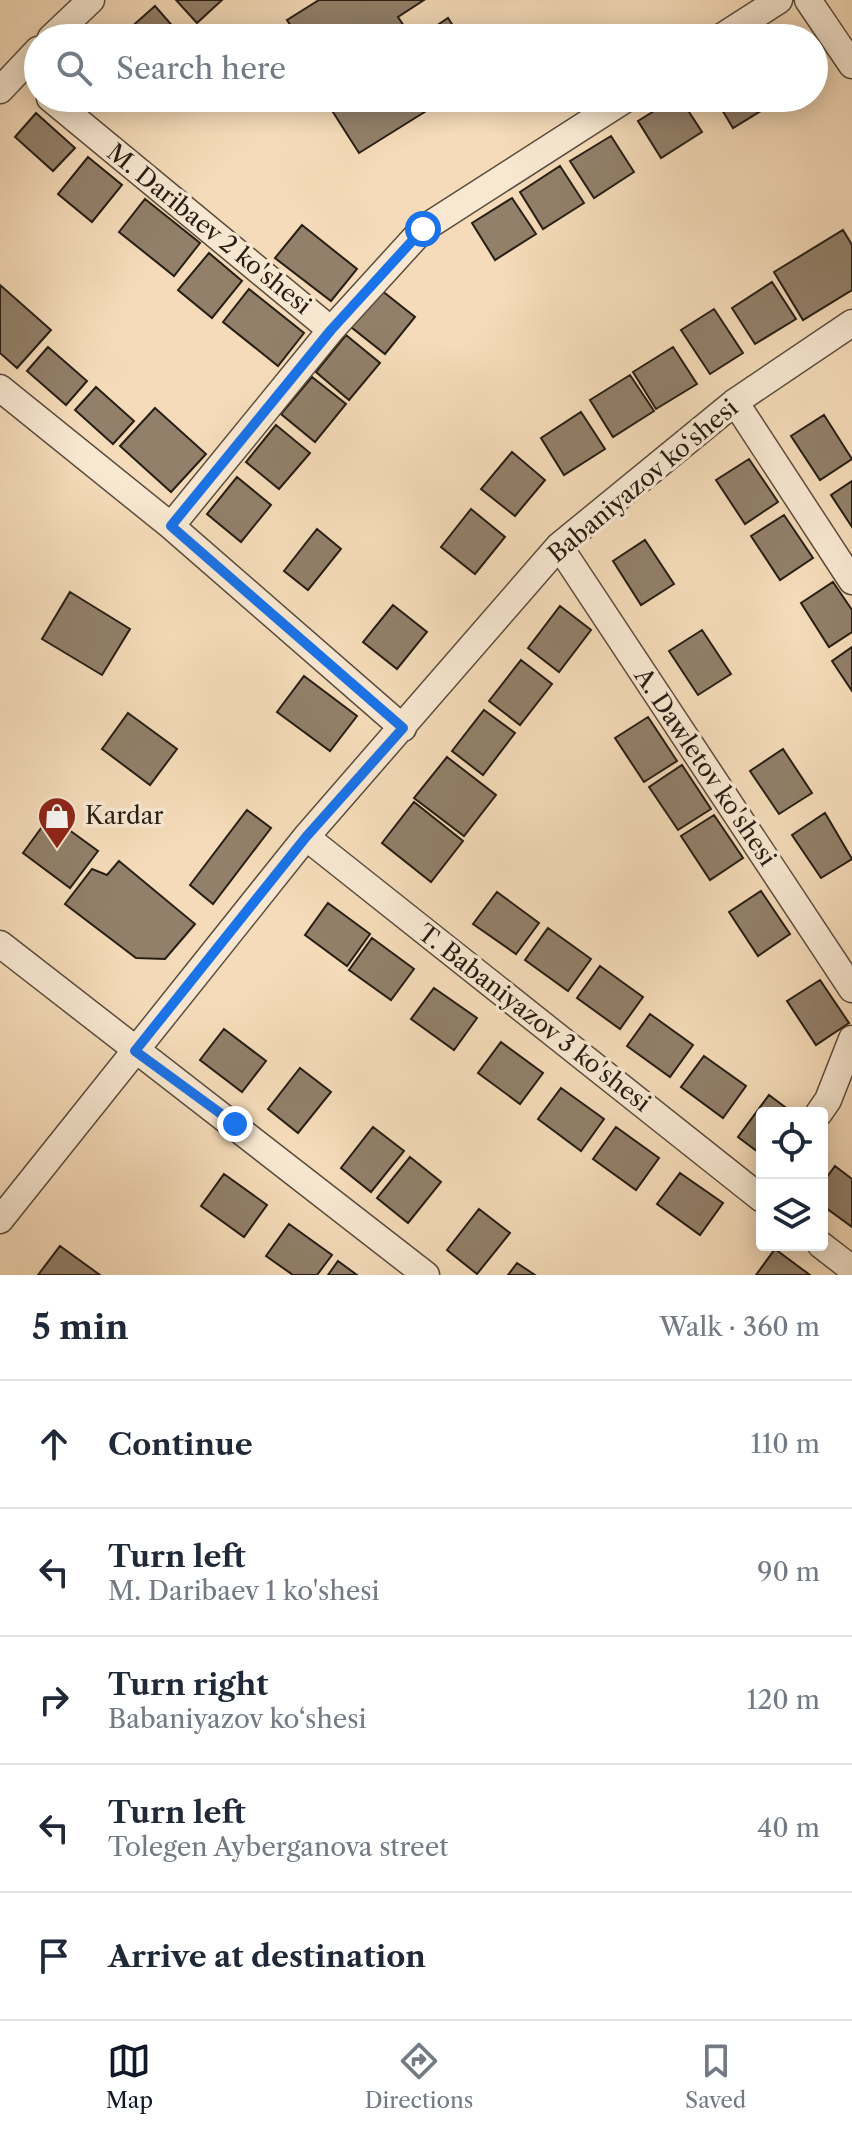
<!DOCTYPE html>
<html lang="en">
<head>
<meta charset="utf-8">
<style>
  :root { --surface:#fff; --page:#f6f6f7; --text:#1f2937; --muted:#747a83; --line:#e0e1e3; --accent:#111827 }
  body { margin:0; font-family:"Libre Caslon Text",serif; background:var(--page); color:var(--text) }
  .controls { position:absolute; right:24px; bottom:24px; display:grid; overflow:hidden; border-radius:8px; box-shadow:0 4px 20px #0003 }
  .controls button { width:72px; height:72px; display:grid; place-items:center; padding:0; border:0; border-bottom:2px solid var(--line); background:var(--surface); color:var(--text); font:40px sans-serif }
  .stop { position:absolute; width:24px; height:24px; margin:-18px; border:6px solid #1a73e8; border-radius:50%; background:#fff }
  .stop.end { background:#1a73e8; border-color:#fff; box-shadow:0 2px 8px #0008 }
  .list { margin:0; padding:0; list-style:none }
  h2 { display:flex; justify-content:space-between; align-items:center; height:104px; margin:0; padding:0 32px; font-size:34px }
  h2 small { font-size:26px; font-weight:400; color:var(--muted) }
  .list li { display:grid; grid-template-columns:52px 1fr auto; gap:24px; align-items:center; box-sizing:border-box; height:128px; padding:0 32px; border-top:2px solid var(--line) }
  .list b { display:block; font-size:30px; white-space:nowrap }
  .list p { margin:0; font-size:26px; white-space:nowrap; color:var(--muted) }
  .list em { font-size:26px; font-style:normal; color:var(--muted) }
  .icon { flex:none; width:44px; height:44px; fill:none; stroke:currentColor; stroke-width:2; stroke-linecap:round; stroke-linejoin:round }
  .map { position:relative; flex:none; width:852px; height:1275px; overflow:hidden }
  .search { position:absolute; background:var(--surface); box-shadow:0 4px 20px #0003; left:24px; right:24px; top:24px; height:88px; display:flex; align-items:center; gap:20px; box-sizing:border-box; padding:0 28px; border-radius:44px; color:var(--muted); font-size:30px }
  .sheet { height:744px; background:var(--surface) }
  nav { display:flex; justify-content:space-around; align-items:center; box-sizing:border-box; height:112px; border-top:2px solid var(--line); background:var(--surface); font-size:22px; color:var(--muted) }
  nav a { display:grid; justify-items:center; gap:4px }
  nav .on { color:var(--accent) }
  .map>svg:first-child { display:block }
  .building { fill:#92806a; stroke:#271e14; stroke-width:2 }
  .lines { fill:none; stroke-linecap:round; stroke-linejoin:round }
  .minor-casing { stroke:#5a4d3d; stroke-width:29 }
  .minor { stroke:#f8e8d2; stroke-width:26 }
  .route { stroke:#1a73e8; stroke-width:10 }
  .labels { text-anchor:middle; stroke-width:7; stroke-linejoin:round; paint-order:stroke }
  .street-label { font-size:24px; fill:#271e14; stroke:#f8e8d2 }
  .poi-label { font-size:24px; fill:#271e14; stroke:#f8e8d2; text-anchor:start }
</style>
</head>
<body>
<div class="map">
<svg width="852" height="1275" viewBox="0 0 852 1275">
  <rect width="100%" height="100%" fill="#f5dbb9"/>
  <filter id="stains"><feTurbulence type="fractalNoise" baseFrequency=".0025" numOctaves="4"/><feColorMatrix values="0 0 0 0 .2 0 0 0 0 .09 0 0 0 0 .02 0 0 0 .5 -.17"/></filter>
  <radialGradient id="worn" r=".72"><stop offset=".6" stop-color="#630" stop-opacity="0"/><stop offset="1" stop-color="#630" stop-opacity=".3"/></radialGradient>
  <path class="building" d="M176,0H222L197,23Z
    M319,0H424L398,17L412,38H299L287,20Z
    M155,6L183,38H119Z
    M448,18L461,38H434L430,30Z
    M324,98H447L359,153Z
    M675,98H680L702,132L661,158L638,121Z
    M715,98H782L733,128Z
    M36,113L75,148L53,171L15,137Z
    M611,136L634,172L594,198L570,161Z
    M88,157L122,185L92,222L58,194Z
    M560,166L584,203L543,229L520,192Z
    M512,198L536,234L495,260L472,223Z
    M145,199L200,243L174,276L119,232Z
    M302,225L357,269L331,301L275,258Z
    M843,230L852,245V290L803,320L774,272Z
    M209,253L242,281L212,318L178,290Z
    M772,282L796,319L755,344L732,308Z
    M0,285L51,330L17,368L0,353Z
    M249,289L304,333L278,366L223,322Z
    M381,290L415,317L385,354L351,327Z
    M714,309L743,353L710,374L681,330Z
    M346,335L380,363L349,400L316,372Z
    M48,347L87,381L66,405L27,371Z
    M673,347L697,384L656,409L633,372Z
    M630,375L654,411L613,437L590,400Z
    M312,377L346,404L315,442L281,414Z
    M96,387L134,421L113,444L75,410Z
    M155,408L206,454L171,492L120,446Z
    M581,412L605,449L564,475L541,438Z
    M824,415L852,459L820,480L791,436Z
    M276,425L310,453L279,489L246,462Z
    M512,452L545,480L515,516L481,489Z
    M749,459L778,502L745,524L716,480Z
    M237,477L271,505L241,542L207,514Z
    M852,481V527L831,495Z
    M471,509L505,537L475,574L441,547Z
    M784,515L813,558L780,580L751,536Z
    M317,529L341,549L308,590L284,571Z
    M645,540L674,584L641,605L613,561Z
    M833,582L852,610V632L829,647L801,603Z
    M70,592L130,629L102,675L42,639Z
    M393,605L427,632L397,669L363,642Z
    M560,606L591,630L559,672L528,648Z
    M702,630L731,674L698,695L669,651Z
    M852,647V691L832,661Z
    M521,660L552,684L520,725L489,701Z
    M304,676L357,716L330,751L277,712Z
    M484,710L515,733L483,775L452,751Z
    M128,713L177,749L150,785L102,749Z
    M648,717L677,761L644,782L615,738Z
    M783,749L812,793L779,814L750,771Z
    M447,757L496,795L464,836L414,798Z
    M682,765L711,809L678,830L649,787Z
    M414,802L463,841L431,882L382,843Z
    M247,810L271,828L213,904L190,885Z
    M825,813L852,859L821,878L792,835Z
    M714,815L743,858L710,880L681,836Z
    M50,816L98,851L70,888L23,853Z
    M119,861L195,924L165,959L136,958L65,904L92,869L107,875Z
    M761,891L790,934L758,956L729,912Z
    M497,892L539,923L516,954L473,924Z
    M328,903L370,934L347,966L305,935Z
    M548,928L591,959L568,991L525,960Z
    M372,938L414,969L391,1000L349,970Z
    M600,966L643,997L620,1029L577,998Z
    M820,980L849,1023L816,1045L787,1001Z
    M434,988L477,1018L454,1050L411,1019Z
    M650,1014L693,1045L670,1077L627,1046Z
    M224,1029L266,1061L242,1092L200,1060Z
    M501,1042L543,1073L520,1104L478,1073Z
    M704,1056L746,1086L723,1118L681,1087Z
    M300,1068L331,1092L298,1133L268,1109Z
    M561,1088L604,1119L581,1151L538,1119Z
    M769,1095L793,1113H762V1155L738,1137Z
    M373,1127L404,1151L371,1192L341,1168Z
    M616,1127L659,1158L636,1190L593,1159Z
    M410,1157L441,1182L408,1223L377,1198Z
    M835,1166L852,1179V1227L822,1205V1184Z
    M680,1173L723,1203L700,1235L657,1204Z
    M224,1174L267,1205L244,1237L201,1206Z
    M479,1209L510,1233L477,1274L447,1250Z
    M289,1224L332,1255L317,1275H293L266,1256Z
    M60,1246L100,1275H38Z
    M775,1249L810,1275H756Z
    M338,1261L357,1275H328Z
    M517,1263L535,1275H508Z"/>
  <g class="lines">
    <defs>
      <path id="minor" d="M808,0L852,65
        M51,38L91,0
        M720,38L779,0
        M0,90L38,50
        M50,98L331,330
        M0,388L171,526L403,728
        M735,402L852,581
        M171,526L331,330L423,229L627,98
        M559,546L852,989
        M306,837L762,1199
        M0,944L426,1275
        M819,1113L828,1100L852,1039
        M0,1220L306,837L559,546L735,402L852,323
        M821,1245L852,1269"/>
    </defs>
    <use href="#minor" class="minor-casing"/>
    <use href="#minor" class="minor"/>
  </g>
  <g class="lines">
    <path class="route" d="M235,1124L135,1051L306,837L403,728L171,526L331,330L423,229"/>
  </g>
  <defs>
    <symbol id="shop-pin" viewBox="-11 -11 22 30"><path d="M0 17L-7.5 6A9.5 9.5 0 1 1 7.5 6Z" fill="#8f2418" stroke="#f8e8d2"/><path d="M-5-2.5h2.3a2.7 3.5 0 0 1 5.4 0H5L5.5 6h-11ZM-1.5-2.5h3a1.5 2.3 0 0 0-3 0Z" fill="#fff"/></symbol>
  </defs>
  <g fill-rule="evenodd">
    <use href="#shop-pin" x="35" y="794" width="44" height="60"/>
  </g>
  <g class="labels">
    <g class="street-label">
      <text transform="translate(209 229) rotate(39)" y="8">M. Daribaev 2 ko'shesi</text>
      <text transform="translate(643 481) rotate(-40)" y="8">Babaniyazov ko‘shesi</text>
      <text transform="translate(705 767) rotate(56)" y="8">A. Dawletov ko'shesi</text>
      <text transform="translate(534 1018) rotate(38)" y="8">T. Babaniyazov 3 ko'shesi</text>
    </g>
    <g class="poi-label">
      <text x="85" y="824">Kardar</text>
    </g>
  </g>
  <rect width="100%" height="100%" filter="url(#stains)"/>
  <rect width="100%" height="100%" fill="url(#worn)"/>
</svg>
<div class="controls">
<button><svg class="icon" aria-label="locate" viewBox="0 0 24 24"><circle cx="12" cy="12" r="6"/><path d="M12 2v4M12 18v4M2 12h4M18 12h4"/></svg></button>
<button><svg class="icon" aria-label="layers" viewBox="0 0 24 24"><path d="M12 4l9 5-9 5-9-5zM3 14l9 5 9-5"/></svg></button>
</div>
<div class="stop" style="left:423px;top:229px"></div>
<div class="stop end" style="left:235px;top:1124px"></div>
<div class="search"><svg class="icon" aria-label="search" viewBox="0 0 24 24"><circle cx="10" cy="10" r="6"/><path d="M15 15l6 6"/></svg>Search here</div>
</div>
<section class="sheet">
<h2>5 min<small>Walk · 360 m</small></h2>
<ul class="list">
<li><svg class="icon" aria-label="ahead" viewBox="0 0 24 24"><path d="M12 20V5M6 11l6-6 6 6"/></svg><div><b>Continue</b></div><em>110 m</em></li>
<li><svg class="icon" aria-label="left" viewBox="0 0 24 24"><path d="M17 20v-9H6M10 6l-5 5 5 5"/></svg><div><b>Turn left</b><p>M. Daribaev 1 ko'shesi</p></div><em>90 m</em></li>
<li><svg class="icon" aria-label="right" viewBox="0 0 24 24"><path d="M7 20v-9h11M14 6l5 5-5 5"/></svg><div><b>Turn right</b><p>Babaniyazov ko‘shesi</p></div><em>120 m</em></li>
<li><svg class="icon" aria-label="left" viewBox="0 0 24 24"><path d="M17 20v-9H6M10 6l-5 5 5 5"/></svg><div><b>Turn left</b><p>Tolegen Ayberganova street</p></div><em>40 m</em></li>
<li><svg class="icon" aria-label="arrive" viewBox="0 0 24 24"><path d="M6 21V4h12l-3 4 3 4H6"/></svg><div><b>Arrive at destination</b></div></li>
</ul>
</section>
<nav>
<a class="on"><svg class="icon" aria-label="map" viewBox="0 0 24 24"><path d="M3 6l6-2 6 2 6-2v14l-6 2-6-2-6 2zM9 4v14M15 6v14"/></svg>Map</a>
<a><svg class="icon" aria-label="directions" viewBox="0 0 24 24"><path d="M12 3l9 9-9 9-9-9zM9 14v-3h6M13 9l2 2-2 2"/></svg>Directions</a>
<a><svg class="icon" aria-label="saved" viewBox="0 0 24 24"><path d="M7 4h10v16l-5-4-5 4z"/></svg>Saved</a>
</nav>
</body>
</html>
